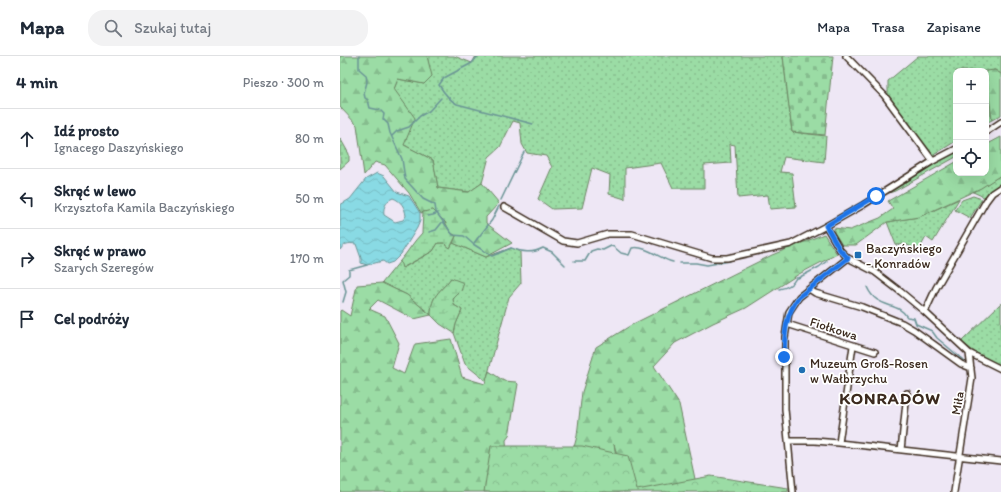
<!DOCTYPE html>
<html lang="pl">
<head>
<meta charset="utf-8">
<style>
  :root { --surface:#fff; --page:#f2f2f3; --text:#1f2937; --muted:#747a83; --line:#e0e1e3 }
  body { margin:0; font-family:Itim,sans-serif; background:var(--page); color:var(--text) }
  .controls { position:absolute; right:12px; top:12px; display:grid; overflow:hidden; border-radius:8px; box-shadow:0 4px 16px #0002 }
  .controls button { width:36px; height:36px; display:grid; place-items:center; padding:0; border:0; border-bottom:1px solid var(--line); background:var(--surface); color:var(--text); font:20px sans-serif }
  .stop { position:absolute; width:12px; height:12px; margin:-9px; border:3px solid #1a73e8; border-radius:50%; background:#fff }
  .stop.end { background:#1a73e8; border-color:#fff; box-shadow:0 1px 4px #0008 }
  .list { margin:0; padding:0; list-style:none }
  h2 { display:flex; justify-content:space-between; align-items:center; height:52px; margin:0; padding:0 16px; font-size:17px }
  h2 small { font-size:13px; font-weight:400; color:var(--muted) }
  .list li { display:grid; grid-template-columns:26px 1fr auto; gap:12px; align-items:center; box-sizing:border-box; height:60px; padding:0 16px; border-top:1px solid var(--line) }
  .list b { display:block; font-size:15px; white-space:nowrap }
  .list p { margin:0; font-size:13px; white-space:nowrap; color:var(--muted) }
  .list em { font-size:13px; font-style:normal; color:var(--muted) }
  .icon { flex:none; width:22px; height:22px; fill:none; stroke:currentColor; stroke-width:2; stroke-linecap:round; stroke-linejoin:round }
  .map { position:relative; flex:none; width:661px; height:436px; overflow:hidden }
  header { display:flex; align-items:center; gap:24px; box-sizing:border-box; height:56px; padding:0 20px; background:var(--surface); border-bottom:1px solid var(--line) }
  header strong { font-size:19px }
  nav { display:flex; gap:22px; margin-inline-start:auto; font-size:14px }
  .search { width:280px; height:36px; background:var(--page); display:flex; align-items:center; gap:10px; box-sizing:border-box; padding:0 14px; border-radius:16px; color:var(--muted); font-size:15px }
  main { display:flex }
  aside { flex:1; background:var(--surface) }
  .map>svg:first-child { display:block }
  .grass { fill:url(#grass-dots); stroke:#6b8362 }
  .forest { fill:url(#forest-firs); stroke:#6b8362 }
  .wetland { fill:url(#wetland-marsh); stroke:#6b8362 }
  .cemetery { fill:url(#cemetery-stones); stroke:#6b8362 }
  .park { fill:url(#park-crowns); stroke:#6b8362 }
  .water { fill:url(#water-waves); stroke:#6a9495; fill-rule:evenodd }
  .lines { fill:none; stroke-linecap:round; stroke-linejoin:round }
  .stream { stroke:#6a9495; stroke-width:1.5 }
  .minor-casing { stroke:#3b2a1e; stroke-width:8 }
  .minor { stroke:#fff; stroke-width:5 }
  .route { stroke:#1a73e8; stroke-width:5 }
  .poi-dot { fill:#1f6fb2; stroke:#fff; stroke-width:1.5 }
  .labels { text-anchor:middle; stroke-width:3.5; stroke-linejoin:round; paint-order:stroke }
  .poi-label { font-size:13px; fill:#3b2a1e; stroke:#fff; text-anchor:start }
  .street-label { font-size:13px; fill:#3b2a1e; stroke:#fff }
  .district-label { font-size:17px; font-weight:bold; letter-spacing:1px; fill:#3b2a1e; stroke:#fff }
</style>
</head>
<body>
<header>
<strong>Mapa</strong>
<div class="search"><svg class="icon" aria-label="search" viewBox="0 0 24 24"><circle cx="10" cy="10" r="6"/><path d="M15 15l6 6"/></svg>Szukaj tutaj</div>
<nav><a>Mapa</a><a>Trasa</a><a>Zapisane</a></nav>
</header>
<main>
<aside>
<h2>4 min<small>Pieszo · 300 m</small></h2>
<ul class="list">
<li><svg class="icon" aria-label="ahead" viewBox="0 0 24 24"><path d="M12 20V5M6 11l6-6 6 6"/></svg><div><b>Idź prosto</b><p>Ignacego Daszyńskiego</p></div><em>80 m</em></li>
<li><svg class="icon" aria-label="left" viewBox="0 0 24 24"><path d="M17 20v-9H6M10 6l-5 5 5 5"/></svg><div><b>Skręć w lewo</b><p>Krzysztofa Kamila Baczyńskiego</p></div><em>50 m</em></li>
<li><svg class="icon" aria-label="right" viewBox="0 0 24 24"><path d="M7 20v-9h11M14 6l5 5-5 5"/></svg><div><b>Skręć w prawo</b><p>Szarych Szeregów</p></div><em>170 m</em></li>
<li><svg class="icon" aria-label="arrive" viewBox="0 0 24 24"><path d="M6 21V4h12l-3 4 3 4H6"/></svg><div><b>Cel podróży</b></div></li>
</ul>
</aside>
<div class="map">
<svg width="661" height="436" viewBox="0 0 661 436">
  <defs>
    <pattern id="grass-dots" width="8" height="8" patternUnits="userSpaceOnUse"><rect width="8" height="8" fill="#9bdca5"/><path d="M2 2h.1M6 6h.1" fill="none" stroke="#86bd8e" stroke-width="1.8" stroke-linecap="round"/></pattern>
    <pattern id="forest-firs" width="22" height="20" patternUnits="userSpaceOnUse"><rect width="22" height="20" fill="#9bdca5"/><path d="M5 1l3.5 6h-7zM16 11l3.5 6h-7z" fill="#86bd8e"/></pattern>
    <pattern id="wetland-marsh" width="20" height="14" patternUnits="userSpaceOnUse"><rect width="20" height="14" fill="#9bdca5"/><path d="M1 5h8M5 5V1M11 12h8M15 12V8" fill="none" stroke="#86bd8e"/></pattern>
    <pattern id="cemetery-stones" width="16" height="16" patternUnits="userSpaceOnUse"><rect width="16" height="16" fill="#9bdca5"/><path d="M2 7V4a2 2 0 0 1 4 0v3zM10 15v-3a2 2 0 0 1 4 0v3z" fill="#86bd8e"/></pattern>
    <pattern id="park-crowns" width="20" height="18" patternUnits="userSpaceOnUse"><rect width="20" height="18" fill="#9bdca5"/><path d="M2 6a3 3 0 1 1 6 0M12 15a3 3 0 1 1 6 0" fill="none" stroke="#86bd8e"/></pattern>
    <pattern id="water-waves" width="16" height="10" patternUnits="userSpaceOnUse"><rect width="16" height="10" fill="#89dae4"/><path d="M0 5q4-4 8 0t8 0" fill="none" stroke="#77bbc3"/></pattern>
  </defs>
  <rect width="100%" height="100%" fill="#eee7f5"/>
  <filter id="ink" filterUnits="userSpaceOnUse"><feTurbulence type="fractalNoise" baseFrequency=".025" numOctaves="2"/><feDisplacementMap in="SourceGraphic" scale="8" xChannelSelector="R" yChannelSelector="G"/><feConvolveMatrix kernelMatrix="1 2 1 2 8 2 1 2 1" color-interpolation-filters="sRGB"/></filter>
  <g filter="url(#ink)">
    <path class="grass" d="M87,0H114L132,7L136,0H443L452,76L486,80L484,106L444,101L440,116L452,117L456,151L430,153L428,139L398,142L395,89L390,88L391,107L364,109V132H333L321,107L285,112V143L269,138L270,119L252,112L242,152L212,153L198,143L212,111L206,100L187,97L182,88L180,67L173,65L160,91L149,101L142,127L129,136L98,132L93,104L64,89L54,33L58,23L84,28L91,20Z
      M578,0H661V18L655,14L646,16L652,64L646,67V15H616V85L592,100L548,43V25Z
      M0,82L9,98V105L0,113Z
      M616,96V101L555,135L546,138L568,123Z
      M661,119V128L653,133L644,141L633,136Z
      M633,140L642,143L630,162L615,154L622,144Z
      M619,143L593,186L586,181L579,194L565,188L556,189L547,166L579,161Z
      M98,187H104L110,192L113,187L146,201L171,192L180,196L181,227L169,241L146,325L125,308L114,277L116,268L122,254L114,249L113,243L121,235L111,222C100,237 91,238 91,259L67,239L42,227L60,205L63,212L93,195Z
      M661,247V310L646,304L621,286Z"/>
    <path class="forest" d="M0,0H87L92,20L84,28L58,23L54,33L75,62L64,89L93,104L98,132L129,136L142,127L159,147L146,161V167L172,187L146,201L113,187L116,180L110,176L105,166L93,154L81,157L69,137L45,109L35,106L24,119L17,69L0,51Z
      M655,14L661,18V59L652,64L646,15Z
      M661,81V119L641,132L579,161L547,166L516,189H502L494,176V172L510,174L540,162L553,153L548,145L616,106V117H646V89Z
      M484,178L497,198L459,218L406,252L373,267L335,287L314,310L339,348L355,423L351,433L283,436L281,416L274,388L282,436H222L237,380L242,336L256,291L293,268L432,199Z
      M42,227L67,239L91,259L74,263L38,244L29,253L45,260L59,287L52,312L64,318L75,288L111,283L122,321L145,328L149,315L164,325L176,326L178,328L169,380L166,384L169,436H0V255L1,254L10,260L17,229Z"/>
    <path class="wetland" d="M93,154L105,166L110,176L116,180L110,192L104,187H98L93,195L62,212L60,205C68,196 73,186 82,177L83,156Z
      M111,222L124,227L121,235L113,243L114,249L122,254L116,268L114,277L100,268L91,259C91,238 100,237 111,222Z"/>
    <path class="cemetery" d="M443,0H493L485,79L452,76Z"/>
    <path class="park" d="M151,390H242L288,400L297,434L371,420L448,432V436H144Z"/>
    <path class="water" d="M37,117L44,120L57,136L69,140L80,157V165L77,172L61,198L53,206L47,208L43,205L27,209L21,207V202L16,188C8,187 5,187 0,194V149L10,143L26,123ZM53,142C61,145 65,151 66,160L63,164L55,166L44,159C43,152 45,149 49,144Z"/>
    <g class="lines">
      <path class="stream" d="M19,0V13L26,19L27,26L24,37L25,42L28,44L30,52L40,54L44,58L43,63L48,68L50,77L62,103L65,123L83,143L95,149L96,156L113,179L124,180L133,188L152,200L171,192C182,196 192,198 203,192L212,196L225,209
        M138,0L132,7L104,22L99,29C104,37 109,44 117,48L193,68
        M52,80L57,75L69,71L80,60L89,55L101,42
        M161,144L184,96
        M88,160L93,159L98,157
        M89,176L96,174L104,164
        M134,187L152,164L159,150
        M234,205H245L251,195L257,193L263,194L271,190L274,191L281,197L289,199L292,192C306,189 320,203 333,206
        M340,207H356L367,209L390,205
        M527,231C537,254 558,245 567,261L574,262L576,268L592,275L597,282L622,303L625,307
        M439,233C446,232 453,228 456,222H458L479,211L487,205
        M3,246L6,236L3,224L9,219V214L27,209"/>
      <defs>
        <path id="minor" d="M506,0L544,39L593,105
          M646,76L661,66
          M164,151L223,185L237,187L268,178H292L372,202H387L451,188L486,170L523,149L593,105L616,93
          M486,170L500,194L508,202L535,216L561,236L585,256L629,297L661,313
          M469,233L475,237L522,251L562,267L574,274L621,308L631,312
          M585,256L596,232L646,145L652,137L661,131
          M447,268L535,296
          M448,385H475L499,387L661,405
          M499,387L513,290
          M561,394L567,337
          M453,436L445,353V281L449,256L459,241L508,202
          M614,436L632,322L629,297"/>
      </defs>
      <use href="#minor" class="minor-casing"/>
      <use href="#minor" class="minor"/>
    </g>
  </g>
  <g class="lines" filter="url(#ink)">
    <path class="route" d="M444,301C445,278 444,261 459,241L508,202L500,194L486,170L536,140"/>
  </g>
  <g class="poi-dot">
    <rect x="514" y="195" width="8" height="8" rx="2"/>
    <circle cx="462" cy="314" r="4"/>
  </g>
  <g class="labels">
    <g class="poi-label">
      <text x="526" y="197">Baczyńskiego<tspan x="526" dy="15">- Konradów</tspan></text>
      <text x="470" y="312">Muzeum Groß-Rosen<tspan x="470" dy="15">w Wałbrzychu</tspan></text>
    </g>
    <g class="street-label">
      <text transform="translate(494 272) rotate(18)" y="5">Fiołkowa</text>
      <text transform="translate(617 347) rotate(-80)" y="5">Miła</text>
    </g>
    <g class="district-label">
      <text x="550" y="348">KONRADÓW</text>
    </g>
  </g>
</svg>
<div class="controls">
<button>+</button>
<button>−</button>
<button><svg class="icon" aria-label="locate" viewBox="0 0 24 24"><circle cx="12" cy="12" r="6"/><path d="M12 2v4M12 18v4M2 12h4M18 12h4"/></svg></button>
</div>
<div class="stop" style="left:536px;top:140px"></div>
<div class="stop end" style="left:444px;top:301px"></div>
</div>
</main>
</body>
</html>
